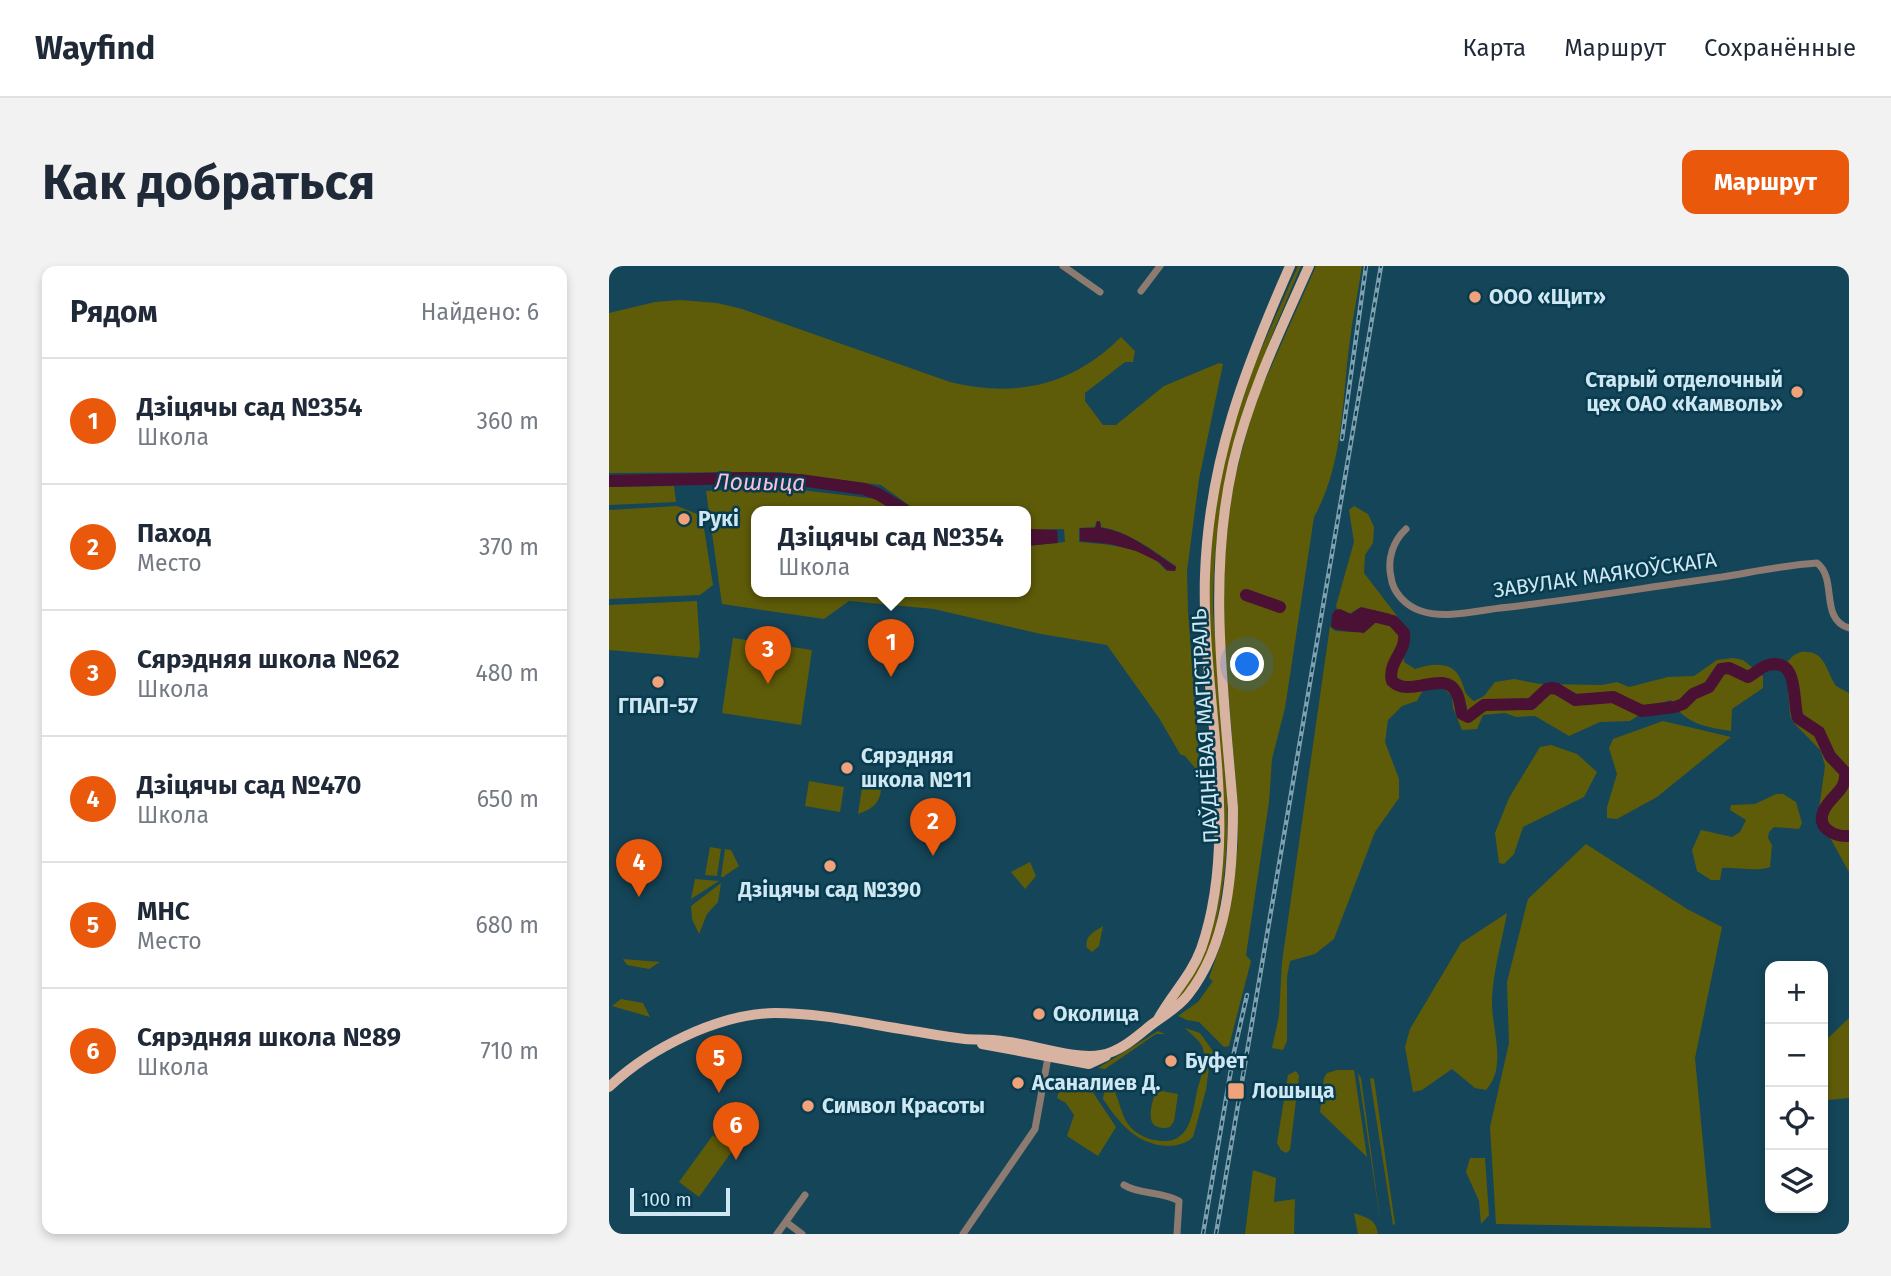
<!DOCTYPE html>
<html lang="ru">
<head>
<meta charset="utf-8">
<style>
  :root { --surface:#fff; --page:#f2f2f3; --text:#1f2937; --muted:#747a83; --line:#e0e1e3; --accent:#ea580c }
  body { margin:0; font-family:"Fira Sans",sans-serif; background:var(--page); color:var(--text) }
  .controls { position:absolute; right:21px; bottom:21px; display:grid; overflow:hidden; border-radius:14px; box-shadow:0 4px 10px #0003 }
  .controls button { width:63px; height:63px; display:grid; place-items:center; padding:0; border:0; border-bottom:2px solid var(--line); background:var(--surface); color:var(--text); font:35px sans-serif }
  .scale { position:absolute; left:21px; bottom:18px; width:100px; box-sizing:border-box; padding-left:7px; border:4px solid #cfe7f2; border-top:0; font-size:19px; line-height:24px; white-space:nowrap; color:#cfe7f2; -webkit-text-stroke:5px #073b4d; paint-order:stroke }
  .you { position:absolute; left:639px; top:399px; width:24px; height:24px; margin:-18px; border:5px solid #fff; border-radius:50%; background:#1a73e8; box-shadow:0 0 0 10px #1a73e833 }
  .badge { display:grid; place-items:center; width:46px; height:46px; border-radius:50%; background:var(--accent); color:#fff; font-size:23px; font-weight:700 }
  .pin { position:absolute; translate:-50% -58px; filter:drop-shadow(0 2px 4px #0008) }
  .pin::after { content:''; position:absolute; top:37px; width:24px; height:21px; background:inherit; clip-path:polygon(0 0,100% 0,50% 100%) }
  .popup { position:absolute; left:142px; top:240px; width:280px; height:91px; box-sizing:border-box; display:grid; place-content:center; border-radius:14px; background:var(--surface); filter:drop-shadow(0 2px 5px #0005); font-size:23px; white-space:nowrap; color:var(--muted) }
  .popup b { font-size:26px; color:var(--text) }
  .popup::after { content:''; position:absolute; left:50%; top:100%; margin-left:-14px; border:14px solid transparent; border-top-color:var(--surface) }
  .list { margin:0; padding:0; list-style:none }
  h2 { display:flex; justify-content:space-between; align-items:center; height:91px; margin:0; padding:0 28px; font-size:30px }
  h2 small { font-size:23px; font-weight:400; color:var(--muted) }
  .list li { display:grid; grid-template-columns:46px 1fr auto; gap:21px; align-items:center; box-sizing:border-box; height:126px; padding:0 28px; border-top:2px solid var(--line) }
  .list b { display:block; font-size:26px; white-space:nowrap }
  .list p { margin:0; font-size:23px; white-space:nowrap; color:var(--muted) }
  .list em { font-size:23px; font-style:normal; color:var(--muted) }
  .icon { flex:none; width:38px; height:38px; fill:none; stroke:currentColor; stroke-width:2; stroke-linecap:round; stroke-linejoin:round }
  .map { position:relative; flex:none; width:1240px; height:968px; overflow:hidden; border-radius:14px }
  header { display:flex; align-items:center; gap:42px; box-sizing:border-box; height:98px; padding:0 35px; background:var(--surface); border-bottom:2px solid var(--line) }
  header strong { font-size:33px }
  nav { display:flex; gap:38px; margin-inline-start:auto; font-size:24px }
  .intro { display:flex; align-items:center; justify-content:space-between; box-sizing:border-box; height:168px; padding:0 42px }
  h1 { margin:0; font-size:49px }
  .button { padding:18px 32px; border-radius:14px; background:var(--accent); color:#fff; font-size:24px; font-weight:700 }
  main { display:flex; gap:42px; padding:0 42px }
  aside { flex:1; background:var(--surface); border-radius:14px; box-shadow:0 4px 10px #0003 }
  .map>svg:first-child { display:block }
  .green { fill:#5f5c09; fill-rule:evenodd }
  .water { fill:#4b1134 }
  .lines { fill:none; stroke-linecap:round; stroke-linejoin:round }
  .river { stroke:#4b1134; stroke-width:12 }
  .minor { stroke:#8d7a71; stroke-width:7 }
  .major { stroke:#d9b3a1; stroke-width:10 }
  .rail-casing { stroke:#7fa1af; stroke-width:4.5 }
  .rail { stroke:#073b4d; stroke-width:2; stroke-dasharray:5; stroke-linecap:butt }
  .poi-dot { fill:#f0a27a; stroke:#073b4d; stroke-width:2.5 }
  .labels { text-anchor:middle; stroke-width:5; stroke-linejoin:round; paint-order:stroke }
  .poi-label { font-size:21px; font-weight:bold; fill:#cfe7f2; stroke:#073b4d; text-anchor:start }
  .street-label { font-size:21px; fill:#cfe7f2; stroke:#073b4d }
  .water-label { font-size:23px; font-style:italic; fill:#f9bfdc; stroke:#073b4d }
</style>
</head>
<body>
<header>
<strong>Wayfind</strong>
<nav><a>Карта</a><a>Маршрут</a><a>Сохранённые</a></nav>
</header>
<div class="intro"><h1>Как добраться</h1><a class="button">Маршрут</a></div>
<main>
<aside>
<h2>Рядом<small>Найдено: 6</small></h2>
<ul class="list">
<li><span class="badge">1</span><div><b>Дзіцячы сад №354</b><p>Школа</p></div><em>360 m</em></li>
<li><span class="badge">2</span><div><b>Паход</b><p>Место</p></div><em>370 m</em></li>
<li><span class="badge">3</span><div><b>Сярэдняя школа №62</b><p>Школа</p></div><em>480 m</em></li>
<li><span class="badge">4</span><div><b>Дзіцячы сад №470</b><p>Школа</p></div><em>650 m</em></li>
<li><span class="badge">5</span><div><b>МНС</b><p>Место</p></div><em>680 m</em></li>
<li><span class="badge">6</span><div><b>Сярэдняя школа №89</b><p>Школа</p></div><em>710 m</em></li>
</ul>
</aside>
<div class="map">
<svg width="1240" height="968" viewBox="0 0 1240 968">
  <rect width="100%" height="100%" fill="#154558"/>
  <path class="green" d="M689,0H692C642,117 604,211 604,342C610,439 629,540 611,637C608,654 606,672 599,689C589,709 577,725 562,741L574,723L609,619L599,334L604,257L610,219L622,167L645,99Z
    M707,0H753C749,27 743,54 740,81C733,137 734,200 705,251L676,442L663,493L660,536L637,689L642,695L620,780L615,781L590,756L578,754L569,750L589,736L604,715L600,712L616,666L629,580V543L615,375L613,326L620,245L625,215L645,139Z
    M71,34L108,37L133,43L341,116C407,132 463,120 512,71L526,85L524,96H516L476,127V135L494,159H507L555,120L610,97L614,98L590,213L578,305L579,345L591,508L576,490L571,488L550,452L498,379L432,368L325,343L240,335L215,353L113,338L97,225L166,221L269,233L284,245H147V325H417V280L456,276L455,263L417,264V245H308L272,219L171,206L0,207V47L46,36ZM488,255H491L492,261C519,265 546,286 567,300L566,305H558C555,303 553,300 550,297C532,280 493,278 470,276V262L486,261Z
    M65,220L67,236L0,239V221Z
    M68,240L93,250L104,319L91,329L0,333V244Z
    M745,240L759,248L765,261L764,277L756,289L755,307L788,350L793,369L795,396L806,403C821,398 843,394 851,412C857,424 853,426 865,435L875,430L886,416L905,413L931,418L993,419L1008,416L1020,421L1059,411L1085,410L1108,394L1124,392L1134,394L1154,410V422L1123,443L1122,465C1096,461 1076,458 1062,434L1046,439L1021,455L991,456L960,470L926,450L907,451L896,447L874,449L868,463L853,464L844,442L843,430L828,417L815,422L808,435L793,440L779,454L776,476L790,513V532L766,566L725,673L706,688L681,695L678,711V775L674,784L663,782L670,750L673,696L721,360L726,365C742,365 755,370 766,357H775L781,352L750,342L740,348L728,343L727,340L745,276L740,244Z
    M88,335L91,383L89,392L0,384V339Z
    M124,372L203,384L192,459L113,447Z
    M1192,386C1217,384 1216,404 1227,420L1240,427V606L1209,550L1216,500L1212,485L1184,456L1181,449L1177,397L1185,389Z
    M1054,455L1122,471L1048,531L1008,553L998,552V541L1008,508L1000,482L1004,473Z
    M942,479L968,488L988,506L975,531L914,561L905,588L895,598L890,597L886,567L900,532L931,481Z
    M200,515L235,521L231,546L196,540Z
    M253,522L272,524C270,539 262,543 249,548Z
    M1167,528H1174L1187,536L1193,557L1190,563L1165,561L1160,566L1159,572L1163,579L1161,601C1149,606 1127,601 1113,602L1111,614H1102L1088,605L1083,584L1092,564L1123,571L1131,566L1137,554L1121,544L1122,539L1146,538Z
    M977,578L1078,643L1113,661L1086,792L1102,962L887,958L881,861L900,777L898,716L919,633Z
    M101,581L112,583L108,610L96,609Z
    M116,583L122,584L130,600L114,611H112Z
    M421,596L427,610L416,623L402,606Z
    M86,613L110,615L82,633Z
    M112,617L109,636L98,648L90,668L83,653L82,640Z
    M898,647C893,675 884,705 883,734C882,762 899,800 877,824L866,822L843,803L813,824L804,826L796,781L801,763L852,677Z
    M494,660L490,680L483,686L478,682C475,670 485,666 494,660Z
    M14,693L51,696L40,703L18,699Z
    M12,733L34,737L41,751L3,740Z
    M1240,752V832L1219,834L1214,838V777Z
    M576,762L591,767L606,788L601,793L597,824L584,871C578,877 568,880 559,880C528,879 510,857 494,833L497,814C514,829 508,855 530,868C538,873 547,875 556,875C582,875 584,844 588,825C591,814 597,798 595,787C594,775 582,769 576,762Z
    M549,765L556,768H547L496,803L489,802Z
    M728,804H745L758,891L711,846L715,812L718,807Z
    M687,805L690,810L681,884L677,887L672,884L668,877L679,809Z
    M749,807L752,812L772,960Z
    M454,812L471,815L481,822L507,861L489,890L458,870L465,849L457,837L448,832Z
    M762,812L765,813L786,958L784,959L761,813Z
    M553,825L569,828L565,855L561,861C535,867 541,843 546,827Z
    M104,869L124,884L90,931L70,916Z
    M861,892H876L880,949L872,958L870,935L857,906Z
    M644,904L667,912L665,936L686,933L685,968H636Z
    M745,947C758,952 767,953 769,968H749Z"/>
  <path class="water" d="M488,255L491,256L492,262C520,265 544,286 567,301L566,305L558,304L550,296L527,285L501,278L471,275V262H486Z
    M422,263L448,264L449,277L417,280V264Z
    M752,341L781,348V352L775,357H766L755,367C747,366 727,365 722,361L723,349L726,344L731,343L742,348Z"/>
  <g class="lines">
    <path class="river" d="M0,215L138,212L191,214L255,223L269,228L297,245
      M637,329L671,341
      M764,350L784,355L795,367C798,386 778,396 783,415C801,433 834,403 847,426C851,432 851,441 853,448L859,451L875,439L922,438L938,423L943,422L948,423L966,434L1004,431L1033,445L1066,441L1074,438L1084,428L1100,421L1112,403L1120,402L1139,411C1146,408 1151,401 1159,399C1191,391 1183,436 1189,452L1210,466L1221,490L1236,506C1238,525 1222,529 1215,544C1206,562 1226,571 1240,570"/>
    <path class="minor" d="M454,0L491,26
      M532,25L551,0
      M797,263C784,275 778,293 782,311C784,327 797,340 812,345C835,353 867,345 891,342C965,334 1039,321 1113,311C1144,306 1176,299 1208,297C1229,313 1210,353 1240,362
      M515,919C531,929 552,925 570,935L568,968
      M177,956L193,968
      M168,968L196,929
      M354,968L426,863L440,786"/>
    <path class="major" d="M548,755C562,729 582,710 592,683C633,566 592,430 596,309C600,195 636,102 681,0
      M373,778L480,798L497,790
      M0,821C41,782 109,748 166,747C211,747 254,757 298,764C317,767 336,771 356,773C368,774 381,773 393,775C422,778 465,794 492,789C511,786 527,771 542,759C555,749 568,743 579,729C619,678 624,606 624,542C615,428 598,312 624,198C640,129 671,65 700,0"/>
    <defs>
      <path id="rail" d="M733,173L757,0
        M594,968L625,786L638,729
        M607,968L772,0"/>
    </defs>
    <use href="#rail" class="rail-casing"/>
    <use href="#rail" class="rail"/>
  </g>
  <g class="poi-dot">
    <circle cx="866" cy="31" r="7"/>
    <circle cx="1188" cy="126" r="7"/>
    <circle cx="75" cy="253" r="7"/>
    <circle cx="49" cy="416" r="7"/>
    <circle cx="238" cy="502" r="7"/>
    <circle cx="221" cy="600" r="7"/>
    <circle cx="430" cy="748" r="7"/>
    <circle cx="562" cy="795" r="7"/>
    <circle cx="409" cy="817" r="7"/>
    <rect x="618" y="816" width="18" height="18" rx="3.5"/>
    <circle cx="199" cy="840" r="7"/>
  </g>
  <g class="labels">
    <g class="poi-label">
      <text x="880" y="38">ООО «Щит»</text>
      <text x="1174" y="121" text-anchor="end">Старый отделочный<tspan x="1174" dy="24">цех ОАО «Камволь»</tspan></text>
      <text x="89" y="260">Рукі</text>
      <text x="49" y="447" text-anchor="middle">ГПАП-57</text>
      <text x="252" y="497">Сярэдняя<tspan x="252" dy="24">школа №11</tspan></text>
      <text x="221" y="631" text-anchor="middle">Дзіцячы сад №390</text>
      <text x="444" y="755">Околица</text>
      <text x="576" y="802">Буфет</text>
      <text x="423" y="824">Асаналиев Д.</text>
      <text x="643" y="832">Лошыца</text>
      <text x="213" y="847">Символ Красоты</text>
    </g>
    <g class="street-label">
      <text transform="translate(996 309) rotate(-8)" y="7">ЗАВУЛАК МАЯКОЎСКАГА</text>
      <text transform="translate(596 460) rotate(-93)" y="7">ПАЎДНЁВАЯ МАГІСТРАЛЬ</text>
    </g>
    <g class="water-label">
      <text transform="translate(151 216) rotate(1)" y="8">Лошыца</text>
    </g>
  </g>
</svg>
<div class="controls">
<button>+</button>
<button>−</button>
<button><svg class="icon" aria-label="locate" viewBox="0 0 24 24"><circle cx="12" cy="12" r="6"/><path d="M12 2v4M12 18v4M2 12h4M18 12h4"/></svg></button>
<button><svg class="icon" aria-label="layers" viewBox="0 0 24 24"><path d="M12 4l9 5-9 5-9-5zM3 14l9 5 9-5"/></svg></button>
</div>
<div class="scale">100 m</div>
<div class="you"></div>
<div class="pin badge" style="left:282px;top:411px">1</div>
<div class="popup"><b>Дзіцячы сад №354</b>Школа</div>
<div class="pin badge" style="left:324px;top:590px">2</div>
<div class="pin badge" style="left:159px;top:418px">3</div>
<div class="pin badge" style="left:30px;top:631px">4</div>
<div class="pin badge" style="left:110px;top:827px">5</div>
<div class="pin badge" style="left:127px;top:894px">6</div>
</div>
</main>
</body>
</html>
